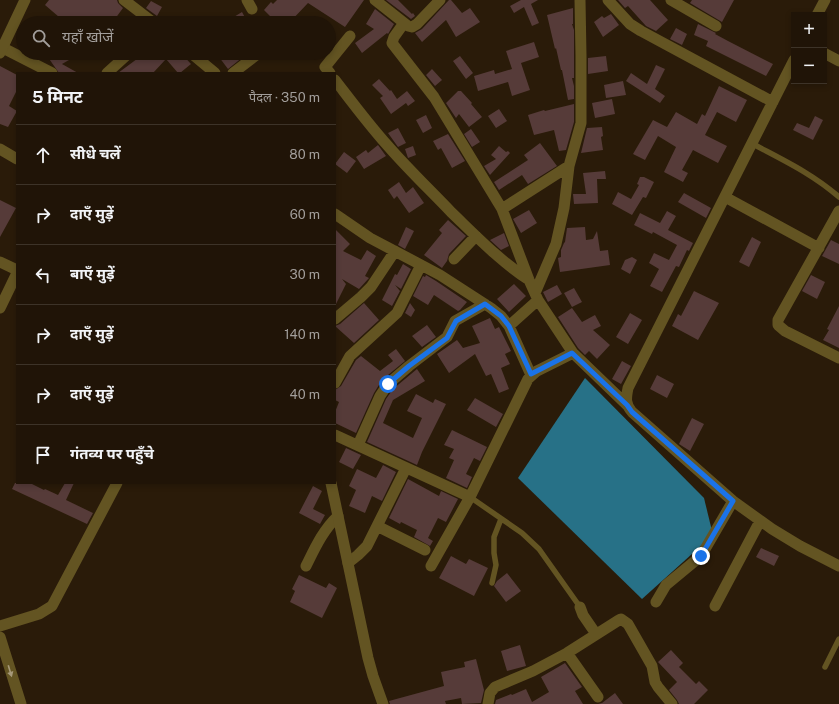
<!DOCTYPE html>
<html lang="hi">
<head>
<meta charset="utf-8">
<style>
  :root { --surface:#201407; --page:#281d11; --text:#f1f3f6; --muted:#a29e9b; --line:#3d3328 }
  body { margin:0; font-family:"Public Sans","Noto Sans Devanagari",sans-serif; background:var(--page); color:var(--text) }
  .controls { position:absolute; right:12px; top:12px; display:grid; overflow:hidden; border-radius:0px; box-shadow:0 2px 6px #0003 }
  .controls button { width:36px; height:36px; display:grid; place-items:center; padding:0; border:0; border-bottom:1px solid var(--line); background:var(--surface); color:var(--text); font:20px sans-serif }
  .stop { position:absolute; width:12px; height:12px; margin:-9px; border:3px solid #1a73e8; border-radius:50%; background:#fff }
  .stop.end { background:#1a73e8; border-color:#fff; box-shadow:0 1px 4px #0008 }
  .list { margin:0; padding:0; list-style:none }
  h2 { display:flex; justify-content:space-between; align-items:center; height:52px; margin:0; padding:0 16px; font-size:17px }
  h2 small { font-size:13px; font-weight:400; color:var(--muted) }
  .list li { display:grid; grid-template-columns:26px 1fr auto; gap:12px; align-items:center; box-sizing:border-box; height:60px; padding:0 16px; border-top:1px solid var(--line) }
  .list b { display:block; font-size:15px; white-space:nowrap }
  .list em { font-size:13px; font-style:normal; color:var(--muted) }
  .icon { flex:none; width:22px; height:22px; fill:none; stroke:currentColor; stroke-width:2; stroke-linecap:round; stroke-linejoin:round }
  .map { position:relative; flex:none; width:839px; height:704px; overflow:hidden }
  .search { position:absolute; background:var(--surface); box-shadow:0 2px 6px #0003; left:16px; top:16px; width:320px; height:44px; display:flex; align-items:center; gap:10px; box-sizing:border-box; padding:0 14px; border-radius:22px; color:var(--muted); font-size:15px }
  .panel { position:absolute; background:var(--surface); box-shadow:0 2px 6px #0003; left:16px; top:72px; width:320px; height:412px; border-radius:0px }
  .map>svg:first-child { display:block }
  .water { fill:#277187 }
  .building { fill:#563b39 }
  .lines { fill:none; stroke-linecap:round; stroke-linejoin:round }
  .service { stroke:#635422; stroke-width:5.5 }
  .minor { stroke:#635422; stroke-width:11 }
  .tertiary { stroke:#635422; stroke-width:11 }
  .oneway { fill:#a6997a }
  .route { stroke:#1a73e8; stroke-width:5 }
</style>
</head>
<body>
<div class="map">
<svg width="839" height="704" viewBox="0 0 839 704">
  <rect width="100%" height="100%" fill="#2a1b09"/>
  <path class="water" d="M585,378L704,498L713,535L642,599L518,478Z"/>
  <path class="building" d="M49,0H117L118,3L123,8L112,23H66L45,5Z
    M277,0H364L345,27L308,3L289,23H277L264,10L271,2L273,4Z
    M386,0H398L412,14L413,13L415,16L411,19Z
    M449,0H451L462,13L470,8L480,22L456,37L446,20L422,42L415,33L422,29Z
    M521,0H538L531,4L539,23L532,26L524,7L514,13L510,6Z
    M618,0H650L668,20L656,31L646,26L628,6L625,8Z
    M692,0H734L722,22L690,3Z
    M151,1L162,7L157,16L146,8Z
    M573,8V24H572L574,30V78H572L574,86V99L568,100L562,70H561L556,48L555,49L547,15Z
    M375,9L394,24L388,34L387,33L362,53L355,43L374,29L366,24Z
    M242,12L248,23H224Z
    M611,14L619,25L603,37L594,22L602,16L604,18Z
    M698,24L716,33L715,34L728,41L773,64L766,76L706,46L708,41L694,35Z
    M676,28L687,34L682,45L670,39Z
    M534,42L539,57L521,63L530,90L512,96L508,82L478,91L474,76L494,70L495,74L512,69L506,51Z
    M45,53H64L69,60L62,64L78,73H59Z
    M145,53H181L191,64L180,73H178L166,59L153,73H118Z
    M216,53H248L228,69Z
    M460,56L473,73L466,79L453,61Z
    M606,56L608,71L588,74V58Z
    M656,65L665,69L655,89L665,96L660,103L626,81L631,73L647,84Z
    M0,66L17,75V90L9,106L17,111L8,127L0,124Z
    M432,69L442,80L435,86L426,75Z
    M379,79L390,91L391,90L397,99L407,91L415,101L408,106L406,103L391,114L380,98L383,96L372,85Z
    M623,81L626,95L606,98L604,85Z
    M719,86L747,100L736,122L717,112L705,135L727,146L718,163L693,150L682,170L688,173L683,182L664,172L676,147L658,136L645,160L633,154L653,120L667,127L676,112L697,124L702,114L705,116Z
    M458,91H461L472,103L471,104L482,117L469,127L459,114L456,118L446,103Z
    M612,99L615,114L595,118L592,103Z
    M574,104V122L566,150L559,151L554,130L534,135L528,115L544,110L545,111Z
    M499,109L507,121L496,128L488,116Z
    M426,115L432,128L423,133L416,120Z
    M815,116L823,120L813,140L793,130L797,123L809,128Z
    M602,127L603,136L601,137L603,150L581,153L587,128Z
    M398,128L406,143L398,147L388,133Z
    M471,129L480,142L472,147L464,134Z
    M448,134L465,161L452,168L441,148L438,150L433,141Z
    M540,143L557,166L528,184L522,175L499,190L494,182L528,160L524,155Z
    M378,145L386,156L364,169L356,157L366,150L368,153Z
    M413,146L416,155L408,158L405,149Z
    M499,146L506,152L508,151L510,153L490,175L484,166L496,159L491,155Z
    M344,152L356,161L347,173L335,164Z
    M605,171L606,179H597L598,203L574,204L573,194H586L583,173Z
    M640,177H644L654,182L646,198L643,197L632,215L612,204L618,192L631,199L639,185L637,184Z
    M399,182L406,193L413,187L424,203L409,213L397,196L394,199L388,190Z
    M684,193L711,208L706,218L678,202Z
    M0,200L16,208L0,237Z
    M529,210L537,223L521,233L513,219Z
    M667,211L676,216L668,230L693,243L689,251L687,250L679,267L676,266L662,292L650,286L659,269L649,263L654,253L669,260L677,245L653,232L652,234L634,225L640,213L660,223Z
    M448,220L466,236L449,254L447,261L442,268L424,255L442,233L439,230Z
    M406,227L414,231L405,249L398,245Z
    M585,227L586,240L593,239L597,231L600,251L608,250L610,265L560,272L558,258L561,257V250L564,243L565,242L567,228Z
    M335,229L350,244L343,251L361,260L367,250L376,256L365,276L369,278L359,289L342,279L346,284L335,306Z
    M504,233L509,246L501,250L490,240Z
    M752,237L761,242L749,267L739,262Z
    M831,240L839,244V264L822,256Z
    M632,257L637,260L630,274L621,269L625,260Z
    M403,264L411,269L401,289L395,285L400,291L392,306L382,300L395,274L397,275Z
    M426,275L436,281L467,302L460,310L458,311L434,295L428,305L413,296L423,276L425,277Z
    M811,275L825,282L817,299L802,291Z
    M514,284L526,296L509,312L497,299Z
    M557,285L562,294L548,302L543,292Z
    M574,288L582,302L572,307L564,293Z
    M694,291L719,303L698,340L672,326L678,314L681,316Z
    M364,303L379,320L354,343L335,326L340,324Z
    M410,303L415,310L411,317L405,313Z
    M839,306V348L823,340L829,330L827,329Z
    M572,308L582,322L595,315L601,326L593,330L610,345L597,359L589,351L585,355L578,348L558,317Z
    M630,313L642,320L628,344L616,337Z
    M490,318L495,329L499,327L511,351L505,354L510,364L501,368L509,389L499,393L491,374L486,376L475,354L449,373L437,354L457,340L463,348L480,343L472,326Z
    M427,325L436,337L422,347L412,336Z
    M396,349L405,361L382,380L374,393L356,433L335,423V412L339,402L335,400V390L341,386L356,360L361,356L380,371L393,361L388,355Z
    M622,361L631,366L621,384L612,379Z
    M417,369L425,381L393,400L383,423L413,438L422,418L407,411L416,394L433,403L435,399L446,404L422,452L417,465L367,442L386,399L393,389Z
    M657,375L674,384L667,398L650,389Z
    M475,398L503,414L496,427L467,410Z
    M692,418L704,424L690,451L679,444Z
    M452,430L487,447L480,461L474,458L466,474L472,477L467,488L446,478L454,460L449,458L454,449L444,445Z
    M346,448L361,455L353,469L339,462Z
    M383,465L396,472L382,501L372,496L365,513L349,506L356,490L349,486L357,469L376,478Z
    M408,479L439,496L441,491L458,499L446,522L438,518L428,538L433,541L430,546L414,537L417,530L401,522L400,524L389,518Z
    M15,483H30L44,490L45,489L58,495L65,483H74L66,500L93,513L87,524L12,489Z
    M313,486L322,491L313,509L325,515L320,524L299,513Z
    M761,548L779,556L774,566L756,557Z
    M451,556L466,564L469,559L488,568L474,596L439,578Z
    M507,573L521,591L506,602L494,586L497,581Z
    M299,575L326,588L329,583L337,588L322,618L290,602L295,591L292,589Z
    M520,645L526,666L507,671L501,651Z
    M671,650L683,663L679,667L696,684L699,681L708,690L694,704H679L677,700L669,690L677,682L658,662Z
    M476,659L484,690L481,703L462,704L461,698L445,701L446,704H390L389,701L444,686L441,672L465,667L464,662Z
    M565,663L582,687L575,691L583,704H495L496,700L511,694L512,695L526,689L532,702L549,692L541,677Z
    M615,693L623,704H598L602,703Z"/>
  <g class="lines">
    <path class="service" d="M753,144C783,160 813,174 839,197
      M470,497L522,533L539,549L580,607
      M492,583L496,565L494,553V537L501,519
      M825,667L839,639"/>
    <path class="minor" d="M124,0L154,23
      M247,0L252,9
      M375,0L408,26L412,27L417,24L440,0
      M608,0L630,24L641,31L773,102
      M671,0L716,26
      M817,15L825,0
      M404,23L394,37L392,43L434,97L502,209L529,280L538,300L573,353L627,405
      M3,48L52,73
      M191,53L215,73
      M824,53L839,61
      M794,60L628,388C626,398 625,404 632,412L733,501L772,529L800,546L839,566
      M107,73L129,53
      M233,73L259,53
      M330,73L325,67L350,36
      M335,80C352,102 369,125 388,146C408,169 430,190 451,212C476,236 500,261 529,280
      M0,149L17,159
      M725,197L819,248
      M502,209L569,166
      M839,211L778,320V325L785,331L839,358
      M335,214L370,238L440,275L491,308L501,316L509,326L531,375
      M454,259L476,236
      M535,293L556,244L564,208L569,166L581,123V56L580,0
      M0,308L17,273
      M335,319L361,297L371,287L395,251
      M509,326L538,300
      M335,383L350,356L397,313L421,265
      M335,435L470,497
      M358,445L380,396L388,384L409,366L447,337L455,321L485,304
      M377,526L425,550
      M348,563L358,555L367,546L406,468
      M306,566C315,548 323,530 338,516
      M431,566L470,497L528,379L537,371L573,353
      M656,602L666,585L701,556L733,501
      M715,606L760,521
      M580,607L583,615L596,634
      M0,626L39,614L52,606L117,483
      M567,653L598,697
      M488,704L490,693L495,687L533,671L567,653L619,620L621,619L628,624L652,666L655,682L658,687L672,704"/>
    <path class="tertiary" d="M0,53L25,0
      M0,262L17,270
      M331,483L368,658L373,676L383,704
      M0,637L21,704"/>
  </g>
  <defs><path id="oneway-solid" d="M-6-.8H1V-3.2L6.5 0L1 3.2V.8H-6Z"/></defs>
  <use class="oneway" href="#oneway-solid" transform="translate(10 671) rotate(73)"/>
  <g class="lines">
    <path class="route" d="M388,384L409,366L447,338L456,321L485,304L501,316L509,326L531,374L572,353L627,405L632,412L733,501L701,556"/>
  </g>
</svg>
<div class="controls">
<button>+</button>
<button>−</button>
</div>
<div class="stop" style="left:388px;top:384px"></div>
<div class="stop end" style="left:701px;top:556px"></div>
<div class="search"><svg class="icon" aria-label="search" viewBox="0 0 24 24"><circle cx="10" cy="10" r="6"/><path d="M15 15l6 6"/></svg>यहाँ खोजें</div>
<section class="panel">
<h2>5 मिनट<small>पैदल · 350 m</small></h2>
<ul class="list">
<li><svg class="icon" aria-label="ahead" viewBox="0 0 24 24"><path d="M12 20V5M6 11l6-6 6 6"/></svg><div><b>सीधे चलें</b></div><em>80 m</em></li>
<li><svg class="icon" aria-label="right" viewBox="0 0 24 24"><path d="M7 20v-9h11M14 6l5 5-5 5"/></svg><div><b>दाएँ मुड़ें</b></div><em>60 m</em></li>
<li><svg class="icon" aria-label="left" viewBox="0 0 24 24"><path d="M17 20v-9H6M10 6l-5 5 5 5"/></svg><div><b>बाएँ मुड़ें</b></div><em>30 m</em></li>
<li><svg class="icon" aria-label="right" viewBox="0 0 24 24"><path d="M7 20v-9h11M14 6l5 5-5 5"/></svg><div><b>दाएँ मुड़ें</b></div><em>140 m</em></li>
<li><svg class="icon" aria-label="right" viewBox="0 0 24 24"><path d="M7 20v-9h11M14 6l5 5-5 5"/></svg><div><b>दाएँ मुड़ें</b></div><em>40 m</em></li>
<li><svg class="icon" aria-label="arrive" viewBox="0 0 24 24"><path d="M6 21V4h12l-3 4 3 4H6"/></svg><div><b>गंतव्य पर पहुँचे</b></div></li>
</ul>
</section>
</div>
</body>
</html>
